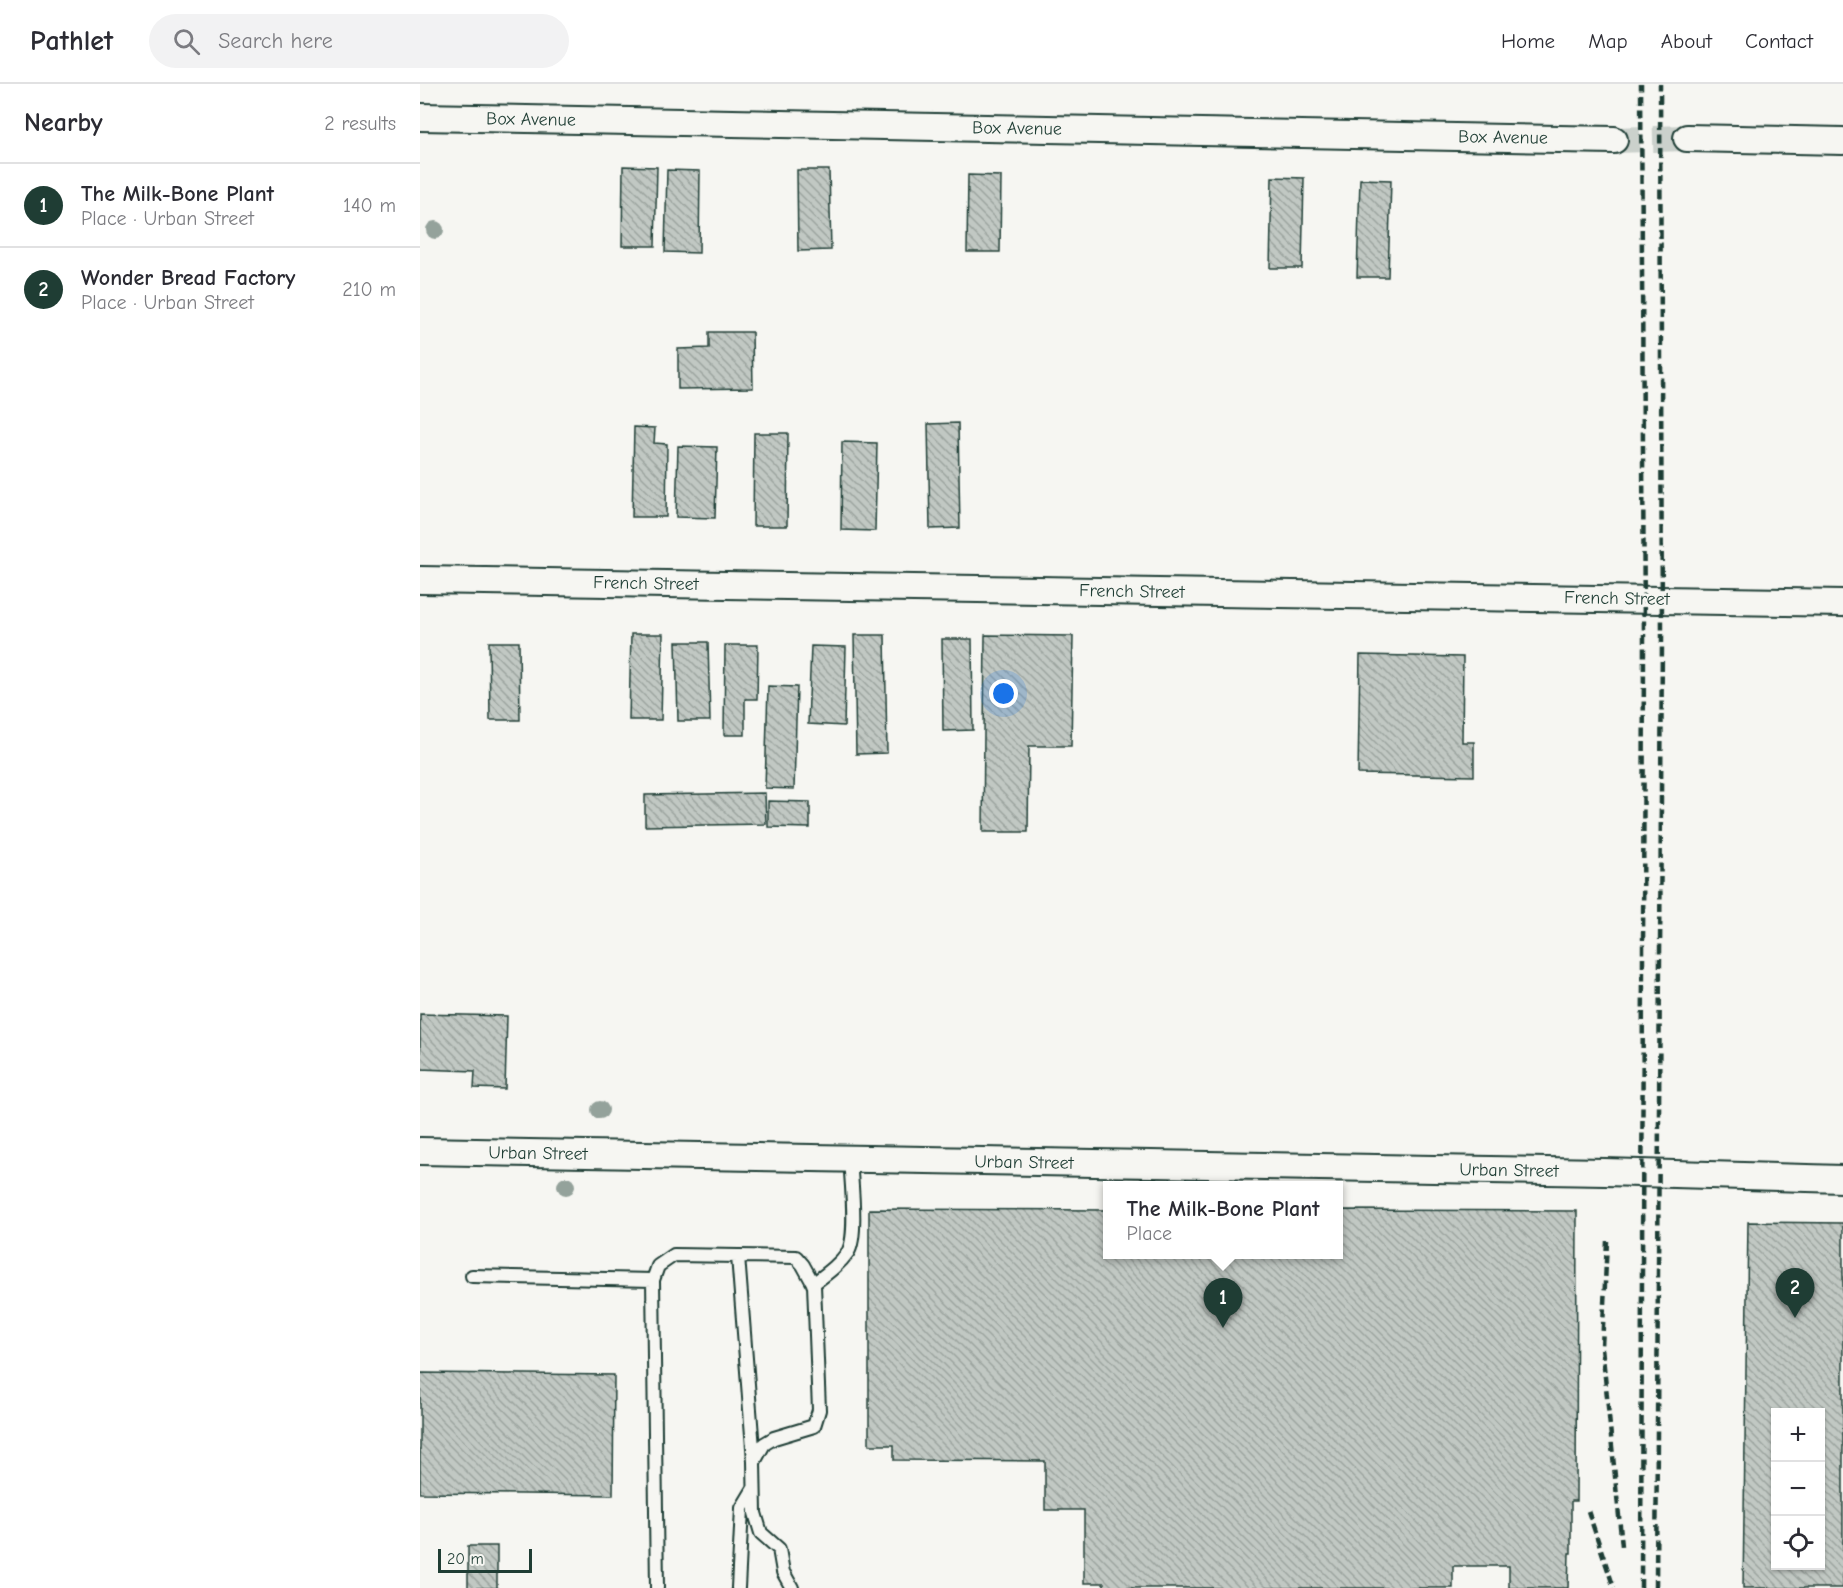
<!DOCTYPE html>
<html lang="en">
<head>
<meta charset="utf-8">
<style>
  :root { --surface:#fff; --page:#f2f2f3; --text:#2b2b33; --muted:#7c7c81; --line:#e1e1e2; --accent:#1f3d34 }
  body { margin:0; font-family:"Comic Neue",sans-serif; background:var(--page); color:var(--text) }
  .controls { position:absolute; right:18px; bottom:18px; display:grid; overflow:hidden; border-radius:0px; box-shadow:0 2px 4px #0004 }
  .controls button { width:54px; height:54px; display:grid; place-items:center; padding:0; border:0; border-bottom:2px solid var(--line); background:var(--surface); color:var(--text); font:30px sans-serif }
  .scale { position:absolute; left:18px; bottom:15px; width:94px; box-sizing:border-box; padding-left:6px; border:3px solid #1f3d34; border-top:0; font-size:16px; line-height:21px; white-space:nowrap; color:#1f3d34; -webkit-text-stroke:4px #f6f6f2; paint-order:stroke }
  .you { position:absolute; left:584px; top:610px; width:21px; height:21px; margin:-15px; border:4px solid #fff; border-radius:50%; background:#1a73e8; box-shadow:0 0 0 9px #1a73e833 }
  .badge { display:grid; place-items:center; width:39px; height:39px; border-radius:50%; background:var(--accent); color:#fff; font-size:20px; font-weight:700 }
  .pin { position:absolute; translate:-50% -50px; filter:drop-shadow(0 2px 3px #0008) }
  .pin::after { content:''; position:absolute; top:32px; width:21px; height:18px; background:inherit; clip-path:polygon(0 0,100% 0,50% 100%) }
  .popup { position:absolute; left:683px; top:1097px; width:240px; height:78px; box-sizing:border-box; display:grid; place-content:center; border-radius:0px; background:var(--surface); filter:drop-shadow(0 2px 4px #0005); font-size:20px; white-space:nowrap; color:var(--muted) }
  .popup b { font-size:22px; color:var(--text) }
  .popup::after { content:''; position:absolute; left:50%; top:100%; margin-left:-12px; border:12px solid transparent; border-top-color:var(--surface) }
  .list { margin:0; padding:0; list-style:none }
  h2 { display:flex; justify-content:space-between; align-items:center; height:78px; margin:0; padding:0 24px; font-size:26px }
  h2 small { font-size:20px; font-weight:400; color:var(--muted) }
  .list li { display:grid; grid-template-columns:39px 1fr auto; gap:18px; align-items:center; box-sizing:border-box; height:84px; padding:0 24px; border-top:2px solid var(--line) }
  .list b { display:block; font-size:22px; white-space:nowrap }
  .list p { margin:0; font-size:20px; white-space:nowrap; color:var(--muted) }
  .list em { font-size:20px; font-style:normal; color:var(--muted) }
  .icon { flex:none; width:33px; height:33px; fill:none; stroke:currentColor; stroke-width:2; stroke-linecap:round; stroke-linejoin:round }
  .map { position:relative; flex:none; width:1423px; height:1504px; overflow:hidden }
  header { display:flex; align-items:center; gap:36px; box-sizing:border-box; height:84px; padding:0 30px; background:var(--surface); border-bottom:2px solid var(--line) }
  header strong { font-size:28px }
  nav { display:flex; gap:33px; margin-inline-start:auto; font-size:21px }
  .search { width:420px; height:54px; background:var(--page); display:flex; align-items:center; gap:15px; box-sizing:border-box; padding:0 21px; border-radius:33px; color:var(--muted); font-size:22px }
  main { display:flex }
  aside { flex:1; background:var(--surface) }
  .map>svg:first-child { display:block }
  .building { fill:url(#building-back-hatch); stroke:#1f3d34; stroke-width:1.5; fill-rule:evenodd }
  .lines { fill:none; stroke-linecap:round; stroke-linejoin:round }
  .street-tunnel { stroke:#cbd1cc; stroke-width:26; stroke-dasharray:26 13; stroke-linecap:butt }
  .lane-casing { stroke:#1f3d34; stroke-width:16 }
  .street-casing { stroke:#1f3d34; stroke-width:30 }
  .lane { stroke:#f6f6f2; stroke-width:12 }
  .street { stroke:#f6f6f2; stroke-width:26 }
  .rail { stroke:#1f3d34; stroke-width:4.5; stroke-dasharray:9 4.5; stroke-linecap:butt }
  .tree { fill:#94a29b }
  .labels { text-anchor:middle; stroke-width:5; stroke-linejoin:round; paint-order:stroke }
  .street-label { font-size:18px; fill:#1f3d34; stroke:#f6f6f2 }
</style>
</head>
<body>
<header>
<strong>Pathlet</strong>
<div class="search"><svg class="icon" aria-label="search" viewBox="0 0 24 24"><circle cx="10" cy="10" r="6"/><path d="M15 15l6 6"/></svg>Search here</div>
<nav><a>Home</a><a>Map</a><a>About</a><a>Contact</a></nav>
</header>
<main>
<aside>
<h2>Nearby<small>2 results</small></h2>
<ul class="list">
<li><span class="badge">1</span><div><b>The Milk-Bone Plant</b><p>Place · Urban Street</p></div><em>140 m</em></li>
<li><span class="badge">2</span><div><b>Wonder Bread Factory</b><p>Place · Urban Street</p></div><em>210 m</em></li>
</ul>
</aside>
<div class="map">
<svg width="1423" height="1504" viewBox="0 0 1423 1504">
  <defs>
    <pattern id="building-back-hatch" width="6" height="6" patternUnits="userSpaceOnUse" patternTransform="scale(1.5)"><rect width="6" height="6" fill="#c1c8c3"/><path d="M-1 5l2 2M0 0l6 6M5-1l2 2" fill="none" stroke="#9ca49f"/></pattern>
  </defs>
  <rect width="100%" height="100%" fill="#f6f6f2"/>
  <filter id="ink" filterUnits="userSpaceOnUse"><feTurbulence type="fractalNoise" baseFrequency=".0167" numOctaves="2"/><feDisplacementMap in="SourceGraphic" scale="12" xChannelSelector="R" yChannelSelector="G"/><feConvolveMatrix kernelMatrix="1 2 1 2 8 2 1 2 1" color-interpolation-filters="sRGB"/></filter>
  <g filter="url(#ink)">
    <path class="building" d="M203,82L237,83L235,162H202Z
      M247,86L280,87L279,169L245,168Z
      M377,86H409L411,166L378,167Z
      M548,91L581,92L580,168H547Z
      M852,93L884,94L882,184H850Z
      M940,95L971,96L968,193H937Z
      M289,248H332L333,304L258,305V265L289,264Z
      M538,339L540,444L510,445L508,340Z
      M214,343L235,344L234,359L247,360L246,433H212Z
      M334,349H368L367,442H333Z
      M422,358L457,359L455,447L421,446Z
      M258,362L297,363L295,434L256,433Z
      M211,550H243L241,636H209Z
      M434,551H465L467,669L436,670Z
      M565,551L653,552L651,662H609L608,748H563Z
      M522,555H552L553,646L523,647Z
      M69,558H99L100,636H70Z
      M256,558H288L290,637H258Z
      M305,561H338L337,615H325V651H304Z
      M391,562L426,563L424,642L388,640Z
      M940,571L1043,573L1042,658H1054V692L938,690Z
      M348,602L377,603L374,705L345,704Z
      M345,709L346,740L225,742V711Z
      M348,717L390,718V744L348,743Z
      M0,930L87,932L85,1005L54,1004L55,987L0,985Z
      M449,1125L688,1126V1170H918V1126L1157,1127L1156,1417H1151V1469H1149L1148,1504H1089V1482H1033V1504H684V1499H664V1426H625V1377L474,1376V1361H449Z
      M1328,1138L1423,1139V1504H1323ZM1356,1328H1400V1482H1356Z
      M0,1289L194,1291L193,1411L0,1409Z
      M48,1462H77V1504H48Z"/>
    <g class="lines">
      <path class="street-tunnel" d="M1194,56L1267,54"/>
      <defs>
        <path id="lane" d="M318,1172L334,1377
          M52,1192L233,1196
          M393,1200C406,1190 419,1181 428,1168C438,1152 431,1095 430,1074
          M237,1504L233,1196L238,1182L254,1171L376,1173L383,1181L394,1201L399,1326L394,1342L354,1354L344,1360L334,1378L335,1429L341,1449L359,1465L363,1488L372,1504
          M318,1504L322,1424L334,1404"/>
        <path id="street" d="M0,33L1194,56
          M1267,54L1423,57
          M0,496L1423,519
          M0,1067L1185,1088L1423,1095"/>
      </defs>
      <use href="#lane" class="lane-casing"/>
      <use href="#street" class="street-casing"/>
      <use href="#lane" class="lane"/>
      <use href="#street" class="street"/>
      <path class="rail" d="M1187,1157L1182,1263L1202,1462
        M1168,1427L1194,1504
        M1221,1504L1224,554L1221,0
        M1236,1504L1242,554L1240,0"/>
    </g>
    <g class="tree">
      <circle cx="15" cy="146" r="9"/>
      <circle cx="180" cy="1026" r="9"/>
      <circle cx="146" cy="1102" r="9"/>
    </g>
  </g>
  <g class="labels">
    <g class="street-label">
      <text transform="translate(111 35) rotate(1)" y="6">Box Avenue</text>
      <text transform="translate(597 44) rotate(1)" y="6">Box Avenue</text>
      <text transform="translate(1083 53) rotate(1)" y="6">Box Avenue</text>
      <text transform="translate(226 499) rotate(1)" y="6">French Street</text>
      <text transform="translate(712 507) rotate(1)" y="6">French Street</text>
      <text transform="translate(1197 514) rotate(1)" y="6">French Street</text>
      <text transform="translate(118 1069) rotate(1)" y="6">Urban Street</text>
      <text transform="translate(604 1078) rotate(1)" y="6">Urban Street</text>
      <text transform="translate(1089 1086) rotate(1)" y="6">Urban Street</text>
    </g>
  </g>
</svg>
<div class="controls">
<button>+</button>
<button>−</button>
<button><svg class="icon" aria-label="locate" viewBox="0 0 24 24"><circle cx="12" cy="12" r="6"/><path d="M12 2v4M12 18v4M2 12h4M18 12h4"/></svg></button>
</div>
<div class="scale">20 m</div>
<div class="you"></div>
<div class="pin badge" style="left:803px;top:1244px">1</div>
<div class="popup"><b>The Milk-Bone Plant</b>Place</div>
<div class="pin badge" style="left:1375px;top:1234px">2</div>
</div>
</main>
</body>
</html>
